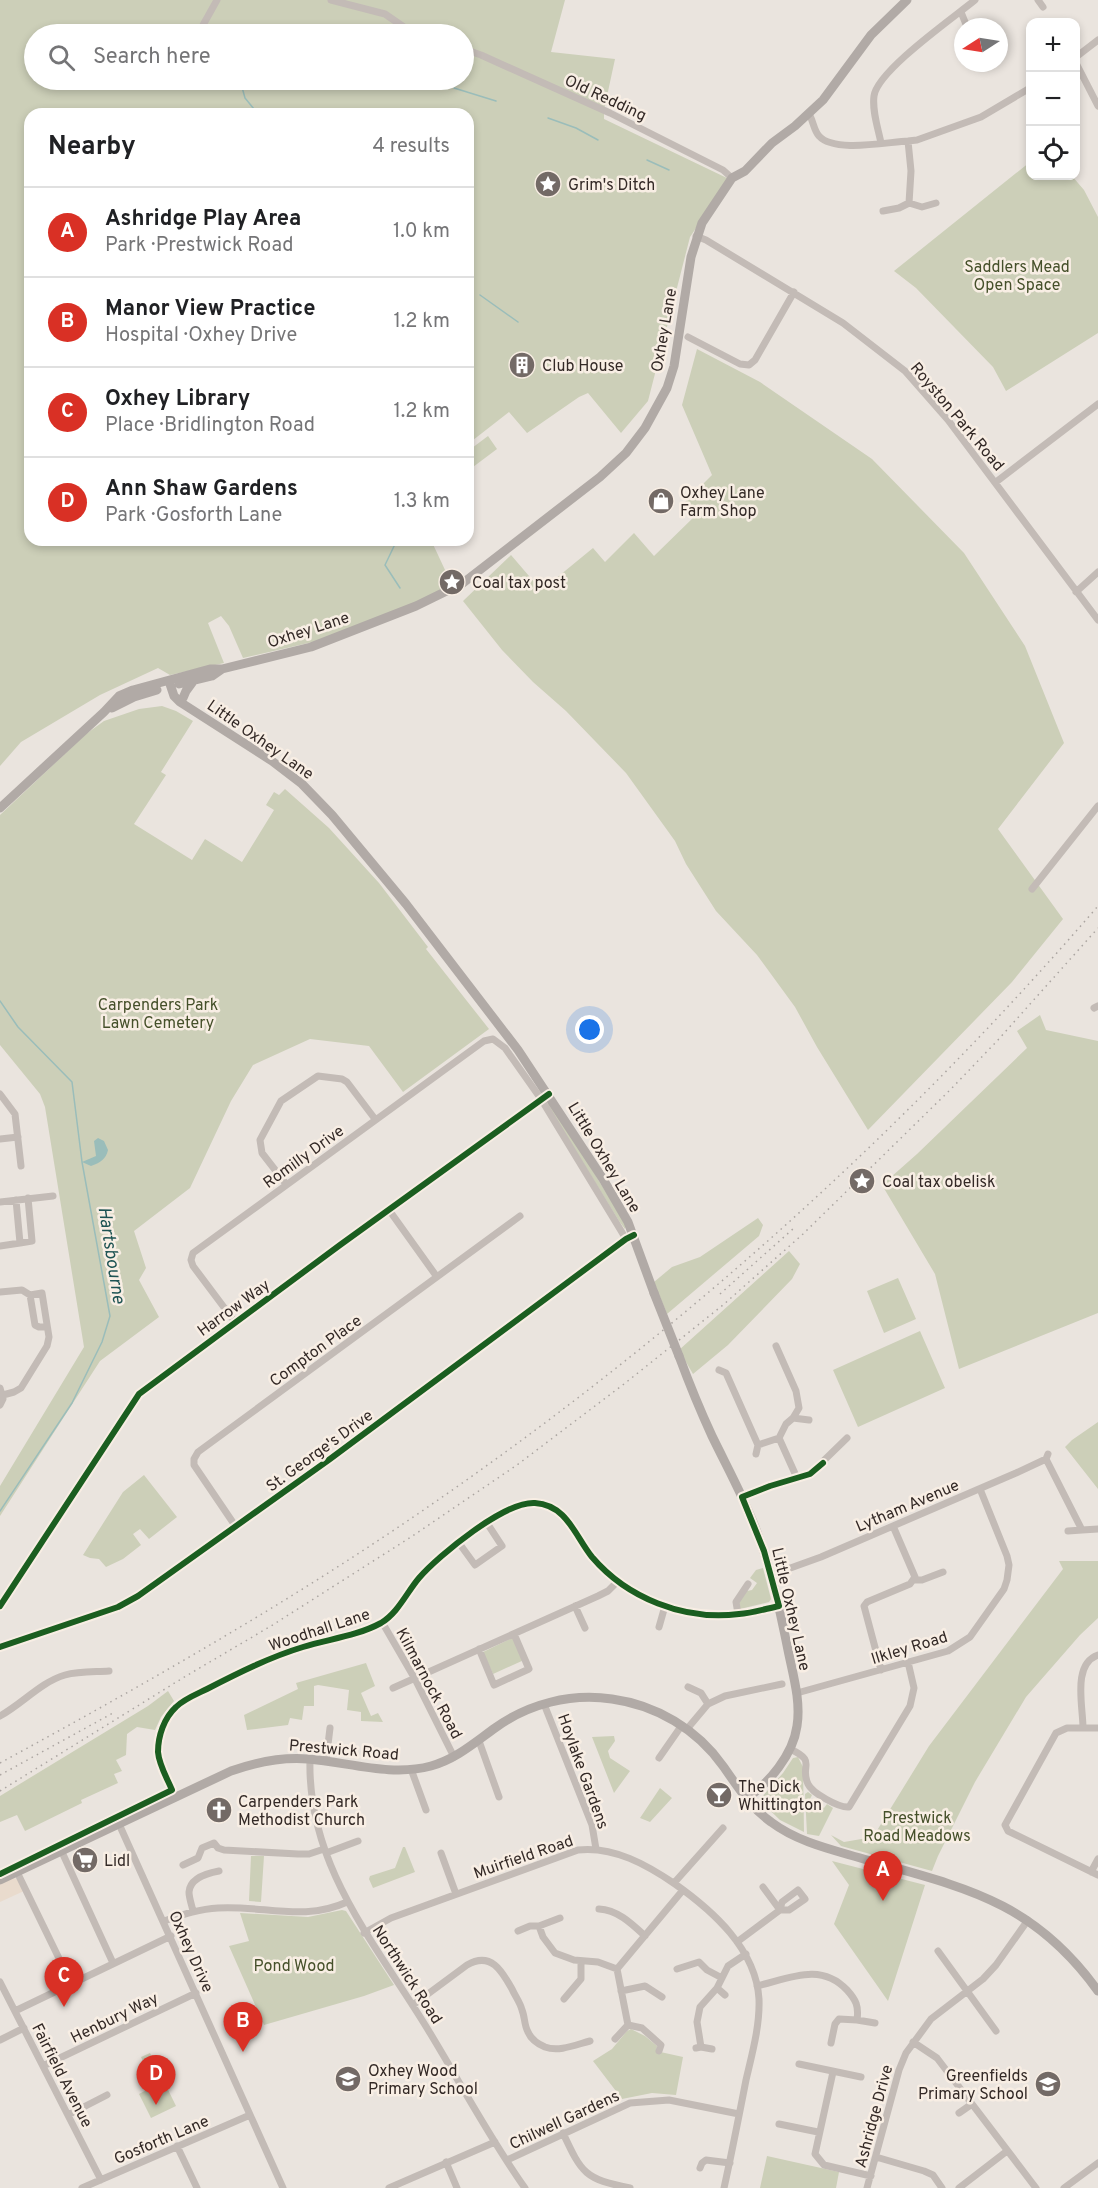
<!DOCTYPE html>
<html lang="en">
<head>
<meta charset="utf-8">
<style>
  :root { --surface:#fff; --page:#f6f6f6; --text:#202124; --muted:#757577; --line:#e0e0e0; --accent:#d93025 }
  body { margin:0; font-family:Overpass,sans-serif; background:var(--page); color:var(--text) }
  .controls { position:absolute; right:18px; top:18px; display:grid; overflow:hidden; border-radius:12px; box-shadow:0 3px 9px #0003 }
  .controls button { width:54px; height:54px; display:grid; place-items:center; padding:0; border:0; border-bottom:2px solid var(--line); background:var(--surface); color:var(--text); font:30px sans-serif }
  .compass { position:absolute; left:954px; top:18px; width:54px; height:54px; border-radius:50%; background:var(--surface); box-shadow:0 3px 9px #0003; rotate:258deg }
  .you { position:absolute; left:590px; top:1030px; width:21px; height:21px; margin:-15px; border:4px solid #fff; border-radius:50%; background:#1a73e8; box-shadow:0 0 0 9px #1a73e833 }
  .badge { display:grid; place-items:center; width:39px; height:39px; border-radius:50%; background:var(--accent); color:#fff; font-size:20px; font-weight:700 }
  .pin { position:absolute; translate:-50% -50px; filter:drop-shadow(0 2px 3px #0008) }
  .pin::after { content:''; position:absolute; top:32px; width:21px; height:18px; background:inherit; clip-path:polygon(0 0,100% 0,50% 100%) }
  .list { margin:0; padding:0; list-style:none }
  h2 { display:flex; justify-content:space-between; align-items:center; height:78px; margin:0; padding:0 24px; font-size:26px }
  h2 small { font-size:20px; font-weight:400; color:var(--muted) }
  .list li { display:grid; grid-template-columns:39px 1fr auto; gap:18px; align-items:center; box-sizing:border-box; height:90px; padding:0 24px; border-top:2px solid var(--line) }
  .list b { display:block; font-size:22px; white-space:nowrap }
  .list p { margin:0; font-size:20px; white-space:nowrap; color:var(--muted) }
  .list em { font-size:20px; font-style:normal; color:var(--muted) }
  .icon { flex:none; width:33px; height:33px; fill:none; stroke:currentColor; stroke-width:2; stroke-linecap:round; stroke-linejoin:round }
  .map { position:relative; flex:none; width:1098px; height:2188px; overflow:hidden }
  .search { position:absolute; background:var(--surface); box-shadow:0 3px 9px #0003; left:24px; top:24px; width:450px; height:66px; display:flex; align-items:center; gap:15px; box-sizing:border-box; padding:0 21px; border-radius:33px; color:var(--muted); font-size:22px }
  .panel { position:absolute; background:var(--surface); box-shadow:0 3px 9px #0003; left:24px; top:108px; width:450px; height:438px; border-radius:18px }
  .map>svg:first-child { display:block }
  .green { fill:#cccfb8; fill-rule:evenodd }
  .plaza { fill:#e9dbcd }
  .water { fill:#9abdba }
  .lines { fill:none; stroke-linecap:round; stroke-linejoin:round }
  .stream { stroke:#9abdba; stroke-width:1.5 }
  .minor { stroke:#c3bbb6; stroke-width:7 }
  .major { stroke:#b1aaa6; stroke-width:9 }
  .rail { stroke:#aba5a1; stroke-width:1.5; stroke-dasharray:1.5 4.5; stroke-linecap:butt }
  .major-bridge { stroke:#b1aaa6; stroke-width:9 }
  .cycleway-casing { stroke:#f8eee4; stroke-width:10 }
  .cycleway { stroke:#1b5e20; stroke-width:6 }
  .labels { text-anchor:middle; stroke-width:5; stroke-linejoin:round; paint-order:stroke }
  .street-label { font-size:16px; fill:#332926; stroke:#f8eee4 }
  .poi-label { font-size:16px; fill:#332926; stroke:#f8eee4; text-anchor:start }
  .park-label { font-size:16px; fill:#45502a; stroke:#f8eee4 }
  .water-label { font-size:18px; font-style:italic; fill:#1d5353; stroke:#f8eee4 }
</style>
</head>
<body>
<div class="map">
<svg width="1098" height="2188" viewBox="0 0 1098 2188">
  <rect width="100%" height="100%" fill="#eae4de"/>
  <path class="green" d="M0,0H565L551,52L615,59L604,110V119L729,179L690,237L648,401L621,433L588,393L579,397L527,433L509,412L468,444V114H30V540H431L453,587L326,639L243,658L229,626L221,616L208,623L224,663L170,675L158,668L100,695L21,742L0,766ZM34,34H464V80H34Z
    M1030,162V176H1072L1084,190L1098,217V333L1006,391L993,367L916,288L894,271Z
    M697,349L760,382L872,459L964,553L1025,646L1064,743L998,829L1063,919L1012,982L868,1130L817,1047L795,1007L757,955L716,911L686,864L675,841L626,773L566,711L533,682L502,650L463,601L511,555L535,583L543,589L593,548L605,562L634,533L654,556L696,515L685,502L712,475L682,405Z
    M488,436L497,449L473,467L468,460V451Z
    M162,706L176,711L193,721L161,772L166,775L134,824L192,860L205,839L242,862L274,810L266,805L274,792L279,795L285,789L329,828L379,883L428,947L426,949L489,1029L403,1092L369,1046L310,1039L253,1065L231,1101L190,1188L134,1231L146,1268L139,1280L159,1317L100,1361L0,1516V1486L84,1347L45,1107L40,1094L0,1045V815L86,734L104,721L139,709Z
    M1040,1015L1046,1030L1098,1041V1313L959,1369L935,1274L882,1185L917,1154L1027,1048L1017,1031Z
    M551,1103L626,1225L625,1229L619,1221L547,1104Z
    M758,1218L763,1225L759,1236L667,1314L654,1282L672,1267L700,1257Z
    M789,1251L800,1264L792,1279L728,1345L693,1374L679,1350Z
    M898,1278L916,1319L884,1333L867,1291Z
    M920,1331L945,1388L858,1427L833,1370Z
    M1098,1422V1489L1065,1447L1072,1440Z
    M144,1475L177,1517L149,1539L140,1529L133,1534L141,1545L123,1559L106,1567L99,1559L90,1558L83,1555L123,1492Z
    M1059,1561H1098V1618L1080,1635L1026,1697L975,1782L938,1856L932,1871L841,1846L831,1835L844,1842L873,1837L929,1746L1063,1569Z
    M763,1568L771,1599L769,1602L740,1609L739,1601L747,1591L752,1590L757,1583L750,1578L756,1570Z
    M514,1637L524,1660L493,1674L483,1652Z
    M366,1663L375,1686L361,1693L371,1716L378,1713L383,1722L361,1721V1712L347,1710L349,1690L318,1685L314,1686V1706H304L302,1720L290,1718L288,1725L247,1730L244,1715L298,1689L296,1683Z
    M168,1691L174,1701L161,1717L155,1730L137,1727L127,1734L126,1755L116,1760L122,1771L114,1774L118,1783L81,1800L82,1803L25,1831L17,1815L0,1822V1796L148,1706Z
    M614,1736L615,1741L608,1751L610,1758L630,1771L614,1793L592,1737Z
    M798,1757L803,1767L804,1832L780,1820L759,1800L783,1773L793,1758Z
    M660,1788L672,1798L650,1822L640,1818Z
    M808,1792L812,1795L810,1799L824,1808L827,1804L833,1808L819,1836L807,1834L805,1794Z
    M403,1847H405L415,1872L373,1888L369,1879L370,1876L395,1868Z
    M251,1856H264L261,1902L249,1901Z
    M832,1861L925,1885L888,2001L834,1924L849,1885Z
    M342,1910L346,1911L394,1985L364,1996L264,2025L229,1946L249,1941L240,1913L308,1917Z
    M631,2029L645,2036L657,2046L656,2051L683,2057L676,2095L652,2093L622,2099L593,2061L612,2049L627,2031Z
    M150,2053L176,2106L151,2118L139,2094L154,2086L141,2057Z
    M767,2156L839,2172L836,2188H760Z"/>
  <path class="plaza" d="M12,1878L18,1879L24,1891L0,1902V1884Z"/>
  <path class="water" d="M98,1138L104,1141L108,1150C106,1159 100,1163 91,1166L82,1162L96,1156L94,1141Z"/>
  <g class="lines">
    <path class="stream" d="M240,80L245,98L258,114
      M454,88L496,101
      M548,118L576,128L598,140
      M647,160L669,170
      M480,295L518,322
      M397,540L385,565L400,588
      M0,1001L18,1027L72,1082L82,1162L110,1316L102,1342L72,1403L0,1511"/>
    <path class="minor" d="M331,0L385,14L414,34
      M1038,0L1043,7
      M961,12L967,27
      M198,34L217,0
      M464,49L481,55L610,113L723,170L732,178
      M1076,57L1098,40
      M1076,63L1098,106
      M809,114C813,120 814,131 819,136C834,153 887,142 908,141L917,140L981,117L1030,88
      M908,141L911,171L909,203L922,207L936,203
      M881,143C878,128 872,111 874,96C877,71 953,18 975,0
      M883,211L899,208L909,203
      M696,236L706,240L843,323L905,371L948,420L1098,620
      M688,337L740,364L749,365L755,360L794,292
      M996,482L1098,404
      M1076,592L1098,572
      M1032,889L1098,806
      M1094,1008L1098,1006
      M0,1094L15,1114L21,1166
      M0,1139L18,1137
      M286,1184L262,1153L260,1140L281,1101L318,1076L342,1079L347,1082L375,1119
      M0,1202L53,1196
      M389,1210L437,1277
      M20,1243L32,1241L28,1198
      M0,1246L20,1243L16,1200
      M0,1292L22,1290L30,1295L42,1293L49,1337L47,1346L21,1388L14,1392L3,1395
      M30,1295L35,1325L39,1327H47
      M235,1322L193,1266L191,1260L193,1253L484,1041L493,1039L505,1048L541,1099L626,1239
      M776,1346L796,1391L799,1408L793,1418L786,1424L779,1438L797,1478
      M719,1370L726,1373L758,1445L779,1438
      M0,1388L3,1399L0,1405
      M793,1418L809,1420
      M756,1454L758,1445
      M1046,1459L1082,1530L1098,1529
      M742,1497L770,1486L810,1474L847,1438
      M236,1527L194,1465V1459L198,1452L520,1216
      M1068,1531L1082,1530
      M459,1543L475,1565L502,1546L487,1523
      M771,1575L821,1557L1016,1473L1046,1459L1048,1454
      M914,1580H922L943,1572
      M0,1606L139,1394L340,1245L549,1094
      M575,1606L585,1628
      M738,1614L736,1602L748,1584
      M382,1622L415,1679L454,1757
      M659,1627L665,1606
      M0,1647L118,1607L138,1596L330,1459L626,1239L634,1235
      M479,1649L494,1685L529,1669L514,1634
      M881,1670L864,1606L867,1602L910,1584L915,1577L893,1526
      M688,1687L701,1693L708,1704
      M393,1688L598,1596L608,1591L618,1581
      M797,1693L948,1651L970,1637L1004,1589L1007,1580L1009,1565L1007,1556L980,1489
      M544,1704L592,1825L596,1849
      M0,1716C22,1704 41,1682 65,1675C79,1671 95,1672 109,1671
      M1083,1728C1083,1706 1072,1664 1098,1655
      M1098,1728H1067L1056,1733L1005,1825L1008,1831L1098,1875
      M687,1729L708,1704L725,1696L782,1684
      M479,1741L499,1797
      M790,1749C818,1762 799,1765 808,1784C812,1793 839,1808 849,1807L910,1706L914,1688L908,1662
      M659,1758L682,1725
      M310,1759C307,1867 377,1945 430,2033C461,2084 490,2139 525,2188
      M326,1761L330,1728
      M411,1769L426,1810
      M176,1797C166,1778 155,1759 159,1737C161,1726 168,1713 177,1706C186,1699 198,1693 208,1688C239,1672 271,1656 304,1647C329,1639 359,1636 382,1622C402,1610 412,1583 429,1567C449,1548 508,1501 536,1503C566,1505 573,1534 589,1553C624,1597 683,1622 739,1614C752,1613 765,1609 779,1606
      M119,1824L283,2188
      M61,1850L113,1963
      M326,1853L358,1841
      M441,1853L456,1894
      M183,1865L198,1858L202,1848L214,1843L218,1848L224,1850L298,1854H309L324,1849
      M17,1872L71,1983
      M1091,1872L1098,1859
      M674,1883L723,1828
      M763,1887L780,1910
      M599,1909C618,1910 632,1924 645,1936
      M193,1911C192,1906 189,1898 189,1892C190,1878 208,1873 219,1871
      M164,1921C182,1915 199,1909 218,1908C263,1905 304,1922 347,1902
      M539,1926L543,1937L555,1953L574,1960L598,1962L617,1969L683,1890
      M518,1931L530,1926H539L560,1918
      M364,1933L391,1918L578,1850C614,1846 647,1865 675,1884C713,1911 756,1949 759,1999C760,2026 752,2054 746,2080C739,2116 732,2152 724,2188
      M737,1942L780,1910H789L805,1899L798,1890L782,1902L780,1910
      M938,1951L996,2031
      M677,1969L699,1962L707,1970L722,1978
      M0,1982L101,2180
      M757,1986C790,1978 821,1962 847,1990C856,2000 859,2006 857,2020L875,2023
      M717,1988L725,1995
      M621,1991L645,1986L662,1997
      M564,1999L581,1979V1961
      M413,2005L467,1965C491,1951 502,1971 512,1989C515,1996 520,2002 522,2010C525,2017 524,2025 528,2032C531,2039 538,2044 545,2047C559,2052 575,2045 590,2041
      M15,2011L171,1936
      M628,2025L642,2028L661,2045L659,2051
      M615,2039L628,2025L617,1969
      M0,2040L24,2028
      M913,2042L937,2058L1036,2188
      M831,2043L835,2024L839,2019L857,2020
      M701,2047L697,2022L700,2007L717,1988L728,1966L746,1954
      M696,2048L701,2047L712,2049
      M799,2064L861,2077
      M43,2066L196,1993
      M833,2072L815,2154L824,2165L871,2176
      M959,2113L972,2104
      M68,2115L107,2095
      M779,2124L818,2132
      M563,2133C582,2174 585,2179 630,2188
      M177,2146L197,2188
      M876,2157L924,2171L933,2175L942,2188
      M507,2160L630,2103L669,2100L739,2114
      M446,2162L457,2188
      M700,2168L702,2163L706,2160L730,2163
      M82,2188L250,2115
      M389,2188L495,2142
      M867,2188L899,2070L906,2053L931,2019L983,1979L996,1965L1028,1920
      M959,2188L1007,2151
      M1064,2188L1098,2163"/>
    <path class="major" d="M169,681L174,696L180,702L272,761L302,784L332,815L406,904L518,1050L603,1179L628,1222L654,1293
      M179,684L212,676L222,669
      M183,698L186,691L194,680
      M112,708L134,697L157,690
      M0,808L104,712L119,696L133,690L210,669H222L311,647L416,606L463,583L600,477L626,453L645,428L667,388L674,366L691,257L702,223L732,178L745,171L772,143L795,126L823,100L871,35L907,0
      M679,1356C689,1383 700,1410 712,1436C728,1469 746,1501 758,1535C772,1572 780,1611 788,1650C793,1675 801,1701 797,1726C793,1755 769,1783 746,1799
      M0,1880L231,1771C256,1762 281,1757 308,1759C348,1762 391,1777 431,1766C456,1759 474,1743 495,1728C528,1704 570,1693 612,1699C656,1705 697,1729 723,1766C738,1787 750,1807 771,1822C799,1843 834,1850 867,1860C967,1888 1034,1902 1098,1991"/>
    <path class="rail" d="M720,1294L794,1228
      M0,1763C134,1690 267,1615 394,1530C655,1355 893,1144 1098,906
      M0,1775L113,1713
      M0,1791L186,1676L271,1626L411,1537L517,1465L624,1384L723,1305L803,1234L951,1089L997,1041L1098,928"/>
    <path class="major-bridge" d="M654,1293L679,1356"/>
    <defs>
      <path id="cycleway" d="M0,1606L139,1394L340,1245L549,1094
        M0,1647L118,1607L138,1596L330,1459L626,1239L634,1235
        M0,1874L172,1790C167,1778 159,1765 158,1752C158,1736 164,1718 176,1707C184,1699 197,1694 207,1689C238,1673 270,1657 303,1647C329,1639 357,1636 381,1623C398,1613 407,1592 419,1578C439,1555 505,1501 535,1503C567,1505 575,1536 592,1557C627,1598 684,1621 739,1614C752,1613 765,1609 779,1606L764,1551L742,1497L770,1486L810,1474L823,1463"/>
    </defs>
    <use href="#cycleway" class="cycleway-casing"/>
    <use href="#cycleway" class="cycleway"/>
  </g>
  <defs>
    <symbol id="sight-disc" viewBox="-11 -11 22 22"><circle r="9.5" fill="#736a66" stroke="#f8eee4"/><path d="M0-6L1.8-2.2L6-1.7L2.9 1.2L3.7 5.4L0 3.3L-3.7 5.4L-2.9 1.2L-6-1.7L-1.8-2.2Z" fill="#fff"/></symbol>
    <symbol id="building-disc" viewBox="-11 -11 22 22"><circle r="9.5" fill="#736a66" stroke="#f8eee4"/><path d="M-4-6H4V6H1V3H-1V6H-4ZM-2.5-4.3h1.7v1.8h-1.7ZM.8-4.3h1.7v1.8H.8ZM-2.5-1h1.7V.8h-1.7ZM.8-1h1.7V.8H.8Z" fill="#fff"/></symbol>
    <symbol id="shop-disc" viewBox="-11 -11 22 22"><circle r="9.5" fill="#736a66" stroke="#f8eee4"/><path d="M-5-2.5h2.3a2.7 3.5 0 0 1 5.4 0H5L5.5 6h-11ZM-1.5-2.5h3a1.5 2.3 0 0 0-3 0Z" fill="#fff"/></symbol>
    <symbol id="bar-disc" viewBox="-11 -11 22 22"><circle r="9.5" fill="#736a66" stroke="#f8eee4"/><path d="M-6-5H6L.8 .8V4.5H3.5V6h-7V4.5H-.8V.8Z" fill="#fff"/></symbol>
    <symbol id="church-disc" viewBox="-11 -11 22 22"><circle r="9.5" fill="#736a66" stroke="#f8eee4"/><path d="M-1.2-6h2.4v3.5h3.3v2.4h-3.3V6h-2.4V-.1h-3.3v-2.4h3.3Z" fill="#fff"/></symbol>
    <symbol id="supermarket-disc" viewBox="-11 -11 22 22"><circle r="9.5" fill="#736a66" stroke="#f8eee4"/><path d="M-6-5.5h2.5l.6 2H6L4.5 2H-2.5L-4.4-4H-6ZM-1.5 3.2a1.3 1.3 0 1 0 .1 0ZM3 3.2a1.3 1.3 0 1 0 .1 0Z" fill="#fff"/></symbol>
    <symbol id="school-disc" viewBox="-11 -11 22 22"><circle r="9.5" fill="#736a66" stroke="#f8eee4"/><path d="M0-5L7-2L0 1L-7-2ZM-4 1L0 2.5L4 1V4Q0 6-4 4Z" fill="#fff"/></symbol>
  </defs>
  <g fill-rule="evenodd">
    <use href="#sight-disc" x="533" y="169" width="30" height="30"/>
    <use href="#building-disc" x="507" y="350" width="30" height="30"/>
    <use href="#shop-disc" x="646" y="486" width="30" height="30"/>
    <use href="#sight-disc" x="437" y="567" width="30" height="30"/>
    <use href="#sight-disc" x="847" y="1166" width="30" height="30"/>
    <use href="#bar-disc" x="704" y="1780" width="30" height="30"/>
    <use href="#church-disc" x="204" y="1795" width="30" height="30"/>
    <use href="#supermarket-disc" x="70" y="1845" width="30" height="30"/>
    <use href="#school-disc" x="333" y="2064" width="30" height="30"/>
    <use href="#school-disc" x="1033" y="2069" width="30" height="30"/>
  </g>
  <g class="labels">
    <g class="street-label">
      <text transform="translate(606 97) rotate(25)" y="6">Old Redding</text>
      <text transform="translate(663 330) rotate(-80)" y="6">Oxhey Lane</text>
      <text transform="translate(958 416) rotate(50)" y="6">Royston Park Road</text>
      <text transform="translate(308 629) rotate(-18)" y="6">Oxhey Lane</text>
      <text transform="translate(261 739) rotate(35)" y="6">Little Oxhey Lane</text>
      <text transform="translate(303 1156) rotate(-36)" y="6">Romilly Drive</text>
      <text transform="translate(605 1157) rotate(59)" y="6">Little Oxhey Lane</text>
      <text transform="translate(233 1307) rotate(-36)" y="6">Harrow Way</text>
      <text transform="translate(315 1350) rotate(-36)" y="6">Compton Place</text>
      <text transform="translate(319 1450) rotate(-36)" y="6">St. George's Drive</text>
      <text transform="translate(907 1505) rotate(-23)" y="6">Lytham Avenue</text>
      <text transform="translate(792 1609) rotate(77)" y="6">Little Oxhey Lane</text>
      <text transform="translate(319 1629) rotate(-18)" y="6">Woodhall Lane</text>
      <text transform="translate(909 1647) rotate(-17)" y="6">Ilkley Road</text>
      <text transform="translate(430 1683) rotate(62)" y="6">Kilmarnock Road</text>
      <text transform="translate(344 1749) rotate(5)" y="6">Prestwick Road</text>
      <text transform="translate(584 1771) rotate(70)" y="6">Hoylake Gardens</text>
      <text transform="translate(523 1856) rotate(-19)" y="6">Muirfield Road</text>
      <text transform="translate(192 1951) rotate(66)" y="6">Oxhey Drive</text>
      <text transform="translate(408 1974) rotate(57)" y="6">Northwick Road</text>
      <text transform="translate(114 2017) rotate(-26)" y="6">Henbury Way</text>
      <text transform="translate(63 2075) rotate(63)" y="6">Fairfield Avenue</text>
      <text transform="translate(873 2116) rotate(-75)" y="6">Ashridge Drive</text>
      <text transform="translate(564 2119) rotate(-25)" y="6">Chilwell Gardens</text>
      <text transform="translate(161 2139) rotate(-23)" y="6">Gosforth Lane</text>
    </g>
    <g class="poi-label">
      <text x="568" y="190">Grim's Ditch</text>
      <text x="542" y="371">Club House</text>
      <text x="680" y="498">Oxhey Lane<tspan x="680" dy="18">Farm Shop</tspan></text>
      <text x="472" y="588">Coal tax post</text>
      <text x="882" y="1187">Coal tax obelisk</text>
      <text x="738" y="1792">The Dick<tspan x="738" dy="18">Whittington</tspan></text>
      <text x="238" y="1807">Carpenders Park<tspan x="238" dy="18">Methodist Church</tspan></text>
      <text x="104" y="1866">Lidl</text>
      <text x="368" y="2076">Oxhey Wood<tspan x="368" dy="18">Primary School</tspan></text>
      <text x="1028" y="2081" text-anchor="end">Greenfields<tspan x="1028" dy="18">Primary School</tspan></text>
    </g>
    <g class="park-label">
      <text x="1017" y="272">Saddlers Mead<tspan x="1017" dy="18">Open Space</tspan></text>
      <text x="158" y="1010">Carpenders Park<tspan x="158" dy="18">Lawn Cemetery</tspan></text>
      <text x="917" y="1823">Prestwick<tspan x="917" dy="18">Road Meadows</tspan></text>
      <text x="294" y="1971">Pond Wood</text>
    </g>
    <g class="water-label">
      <text transform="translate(112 1255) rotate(81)" y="6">Hartsbourne</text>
    </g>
  </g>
</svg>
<div class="controls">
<button>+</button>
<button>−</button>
<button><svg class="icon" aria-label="locate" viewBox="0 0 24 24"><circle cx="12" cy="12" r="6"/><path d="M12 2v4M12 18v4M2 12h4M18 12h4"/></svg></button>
</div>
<svg class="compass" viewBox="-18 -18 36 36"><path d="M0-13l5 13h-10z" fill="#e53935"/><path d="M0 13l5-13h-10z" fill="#757577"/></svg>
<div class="you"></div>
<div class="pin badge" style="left:883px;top:1901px">A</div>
<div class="pin badge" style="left:243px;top:2052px">B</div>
<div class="pin badge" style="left:64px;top:2007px">C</div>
<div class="pin badge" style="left:156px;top:2105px">D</div>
<div class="search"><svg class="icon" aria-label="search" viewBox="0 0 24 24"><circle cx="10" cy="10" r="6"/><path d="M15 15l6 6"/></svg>Search here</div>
<section class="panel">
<h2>Nearby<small>4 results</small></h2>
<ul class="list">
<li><span class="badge">A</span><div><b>Ashridge Play Area</b><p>Park · Prestwick Road</p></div><em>1.0 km</em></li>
<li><span class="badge">B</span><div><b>Manor View Practice</b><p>Hospital · Oxhey Drive</p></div><em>1.2 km</em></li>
<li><span class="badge">C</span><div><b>Oxhey Library</b><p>Place · Bridlington Road</p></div><em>1.2 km</em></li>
<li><span class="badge">D</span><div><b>Ann Shaw Gardens</b><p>Park · Gosforth Lane</p></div><em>1.3 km</em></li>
</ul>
</section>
</div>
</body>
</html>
